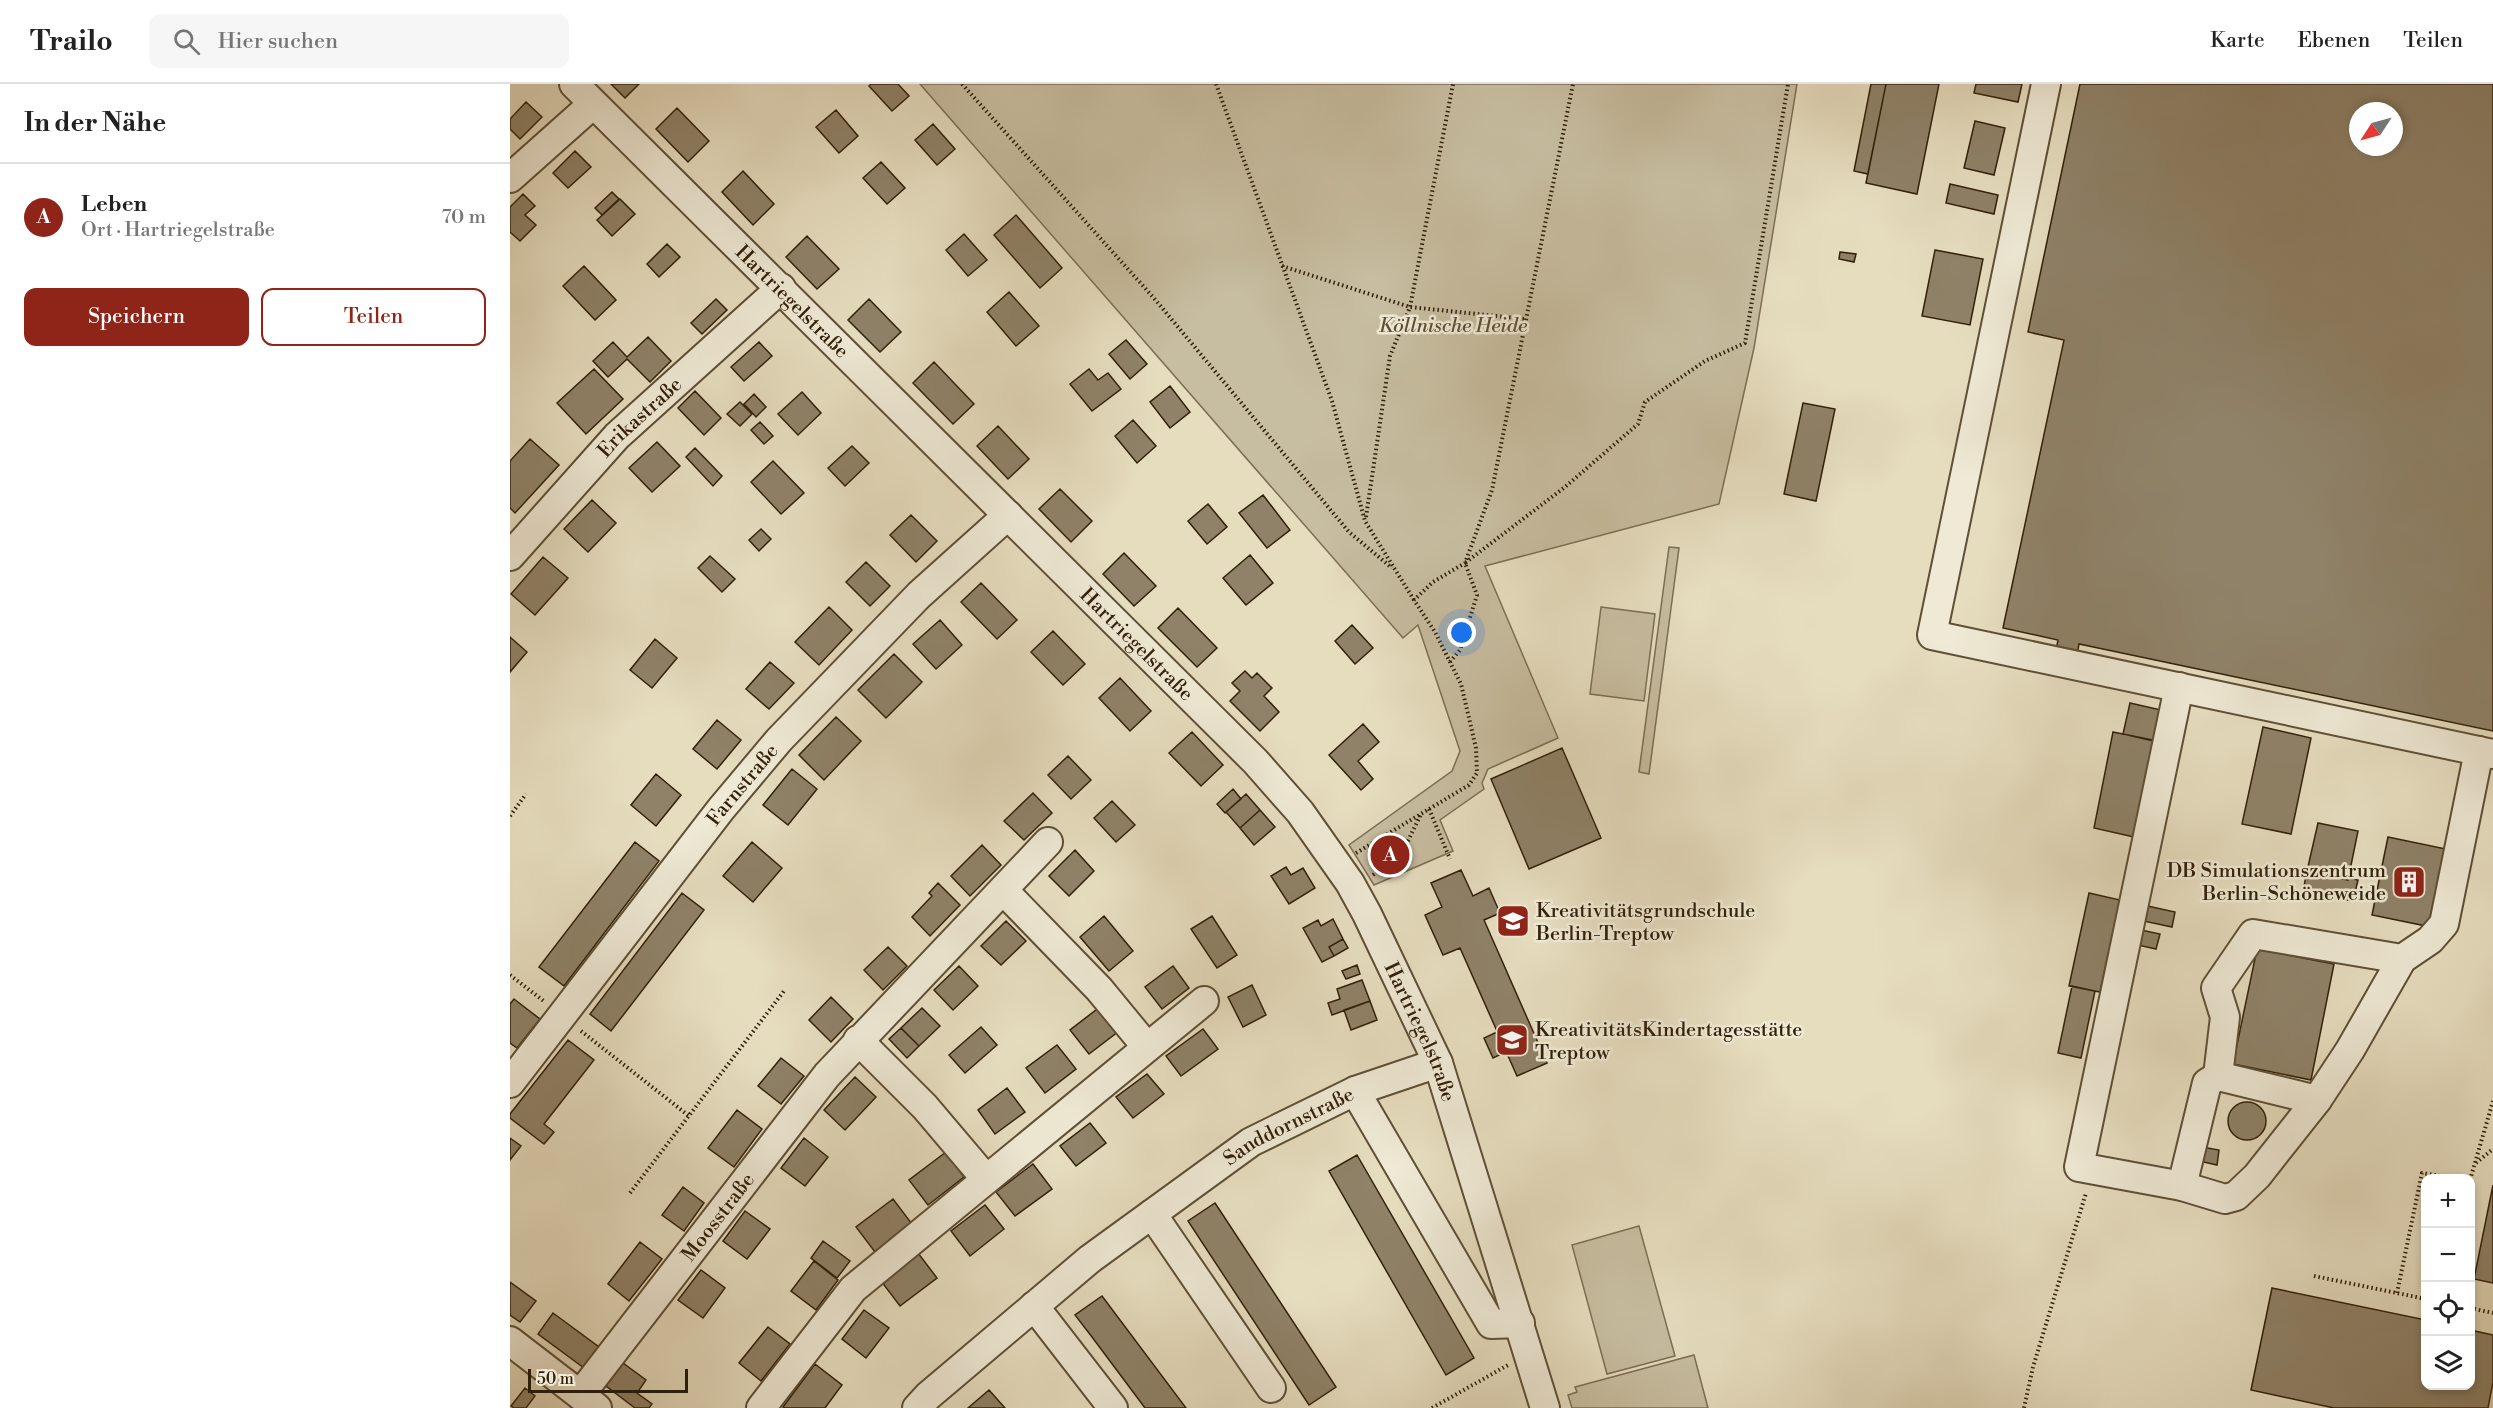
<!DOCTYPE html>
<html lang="de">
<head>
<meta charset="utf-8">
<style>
  :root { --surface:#fff; --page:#f6f6f6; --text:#222; --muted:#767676; --line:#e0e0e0; --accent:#8f2418 }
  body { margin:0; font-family:"Libre Bodoni",serif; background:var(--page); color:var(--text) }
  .controls { position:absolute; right:18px; bottom:18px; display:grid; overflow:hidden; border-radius:12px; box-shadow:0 3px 9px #0003 }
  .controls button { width:54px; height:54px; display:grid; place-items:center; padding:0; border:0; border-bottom:2px solid var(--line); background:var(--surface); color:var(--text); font:30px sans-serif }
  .compass { position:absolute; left:1839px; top:18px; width:54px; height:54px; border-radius:50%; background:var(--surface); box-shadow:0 3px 9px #0003; rotate:234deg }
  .scale { position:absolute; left:18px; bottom:15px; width:160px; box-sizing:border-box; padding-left:6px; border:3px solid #312009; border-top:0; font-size:16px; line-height:21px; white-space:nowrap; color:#312009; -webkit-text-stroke:4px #efe9d5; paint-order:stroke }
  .you { position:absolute; left:952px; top:549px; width:21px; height:21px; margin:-15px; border:4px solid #fff; border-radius:50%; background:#1a73e8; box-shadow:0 0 0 9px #1a73e833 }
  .badge { display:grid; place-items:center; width:39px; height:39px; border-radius:50%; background:var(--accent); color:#fff; font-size:20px; font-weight:700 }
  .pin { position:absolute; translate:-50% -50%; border:3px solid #fff; box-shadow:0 2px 6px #0006 }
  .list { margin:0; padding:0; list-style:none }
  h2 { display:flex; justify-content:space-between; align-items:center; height:78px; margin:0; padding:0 24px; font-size:26px }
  h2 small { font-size:20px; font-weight:400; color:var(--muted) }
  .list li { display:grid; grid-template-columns:39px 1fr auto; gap:18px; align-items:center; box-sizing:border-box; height:108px; padding:0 24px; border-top:2px solid var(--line) }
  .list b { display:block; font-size:22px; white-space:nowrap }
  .list p { margin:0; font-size:20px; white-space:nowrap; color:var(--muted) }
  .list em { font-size:20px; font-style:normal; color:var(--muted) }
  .actions { display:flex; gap:12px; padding:18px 24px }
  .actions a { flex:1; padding:14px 0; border:2px solid var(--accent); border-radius:12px; text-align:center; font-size:21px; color:var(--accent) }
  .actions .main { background:var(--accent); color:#fff }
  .icon { flex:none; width:33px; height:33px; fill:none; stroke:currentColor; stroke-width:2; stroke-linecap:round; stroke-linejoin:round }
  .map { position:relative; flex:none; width:1983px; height:1324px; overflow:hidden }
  header { display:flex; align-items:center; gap:36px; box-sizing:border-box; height:84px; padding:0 30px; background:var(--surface); border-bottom:2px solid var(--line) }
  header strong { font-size:28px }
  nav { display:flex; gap:33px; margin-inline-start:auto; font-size:21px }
  .search { width:420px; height:54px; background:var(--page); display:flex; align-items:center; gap:15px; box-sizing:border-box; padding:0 21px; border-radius:12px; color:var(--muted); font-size:22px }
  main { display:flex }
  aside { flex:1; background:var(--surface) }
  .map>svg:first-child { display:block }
  .green { fill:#c7bda0; stroke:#7c6e54; stroke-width:1.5 }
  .building { fill:#8f8268; stroke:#312009; stroke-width:1.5; fill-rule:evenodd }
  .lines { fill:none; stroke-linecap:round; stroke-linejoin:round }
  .minor-casing { stroke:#5e4f36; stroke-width:32 }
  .path { stroke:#312009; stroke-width:4; stroke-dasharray:1.5 3; stroke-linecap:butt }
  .minor { stroke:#efe9d5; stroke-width:28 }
  .labels { text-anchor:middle; stroke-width:5; stroke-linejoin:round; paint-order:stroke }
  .street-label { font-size:20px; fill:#312009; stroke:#efe9d5 }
  .park-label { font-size:20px; font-style:italic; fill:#5e4f36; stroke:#efe9d5 }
  .poi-label { font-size:20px; fill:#312009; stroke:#efe9d5; text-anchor:start }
</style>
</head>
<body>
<header>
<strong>Trailo</strong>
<div class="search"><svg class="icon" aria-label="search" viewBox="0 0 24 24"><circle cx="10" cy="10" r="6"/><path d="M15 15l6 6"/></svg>Hier suchen</div>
<nav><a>Karte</a><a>Ebenen</a><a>Teilen</a></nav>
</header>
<main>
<aside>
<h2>In der Nähe<small></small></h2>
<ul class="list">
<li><span class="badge">A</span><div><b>Leben</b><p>Ort · Hartriegelstraße</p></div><em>70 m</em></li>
</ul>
<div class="actions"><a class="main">Speichern</a><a>Teilen</a></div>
</aside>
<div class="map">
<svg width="1983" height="1324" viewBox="0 0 1983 1324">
  <rect width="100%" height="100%" fill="#e6ddbf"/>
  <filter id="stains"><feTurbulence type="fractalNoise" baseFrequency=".00333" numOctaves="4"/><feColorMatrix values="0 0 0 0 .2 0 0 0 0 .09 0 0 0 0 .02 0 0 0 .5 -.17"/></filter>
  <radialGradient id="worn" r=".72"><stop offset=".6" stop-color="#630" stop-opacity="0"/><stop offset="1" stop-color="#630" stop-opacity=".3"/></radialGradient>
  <path class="green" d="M410,0H1287L1244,264L1209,420L975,482L1048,654L978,685L972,699L974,705L930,736L943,767L864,801L839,761L942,687L950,667L908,541L893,554Z
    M1159,463L1169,464L1139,690L1129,688Z
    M1091,523L1145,530L1134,617L1080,610Z
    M1129,1142L1165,1272L1097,1290L1062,1161Z
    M1184,1271L1198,1324H1062L1058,1311L1067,1308L1065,1303Z"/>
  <path class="building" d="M101,0H129L115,14Z
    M361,0H388L399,12L382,27L359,2Z
    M1361,0H1376L1358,90L1344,87Z
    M1376,0H1429L1407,110L1356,99Z
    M1466,0H1512L1508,18L1464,9Z
    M1570,0H1983V647L1569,560L1567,571L1546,566L1548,556L1493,544L1554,256L1518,248ZM1848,27H1884V63H1848Z
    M16,18L32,33L10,55L0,45V35Z
    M167,24L199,57L178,78L146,45Z
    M326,26L348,52L329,69L306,43Z
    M1465,37L1495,44L1484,91L1454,84Z
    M423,40L445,65L427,81L405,56Z
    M65,67L81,83L58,104L43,89Z
    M371,78L395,104L377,120L353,94Z
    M233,87L264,120L243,141L212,108Z
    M1440,100L1488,111L1484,130L1436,119Z
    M102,108L109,115L92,131L85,124Z
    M13,110L25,122L15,131L26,141L10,157L0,148V123Z
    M110,115L125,130L102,152L87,136Z
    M506,131L552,184L530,204L484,151Z
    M454,150L477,176L458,192L436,166Z
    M297,152L329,185L307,205L276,173Z
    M157,160L170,173L149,193L137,180Z
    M1425,166L1473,175L1460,241L1412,232Z
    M1330,168L1346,170L1344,178L1329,175Z
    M74,182L106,216L85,236L53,202Z
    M499,208L529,242L506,262L477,228Z
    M206,215L217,226L192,250L181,239Z
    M359,215L391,248L370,268L338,236Z
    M138,253L161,277L140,298L117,275L98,293L83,277L103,258L117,273Z
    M616,256L637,280L620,295L599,270Z
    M249,258L262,272L234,297L221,283Z
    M424,278L464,320L443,340L403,299Z
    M84,285L113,315L76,350L47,319Z
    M579,285L588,296L598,289L611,305L582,327L560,300Z
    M660,302L680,328L660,344L640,318Z
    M185,307L211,334L194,351L168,324Z
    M292,308L311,329L288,351L268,330Z
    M244,310L256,323L246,333L234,320Z
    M230,318L242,330L230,342L217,330Z
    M1293,319L1325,325L1306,417L1274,410Z
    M623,336L646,362L627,379L605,352Z
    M250,338L263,352L254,360L241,346Z
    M488,342L519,375L498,395L467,362Z
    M20,355L49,381L5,429L0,424V377Z
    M147,358L170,382L142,408L119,384Z
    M342,362L359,379L335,402L318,384Z
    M185,364L212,392L203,402L176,373Z
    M263,377L294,409L271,430L241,398Z
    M550,405L582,437L561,458L529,425Z
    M753,411L780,446L757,464L729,429Z
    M82,416L106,439L78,468L54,445Z
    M698,420L717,443L697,460L678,437Z
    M401,431L427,457L406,478L380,451Z
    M251,445L261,455L249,467L239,456Z
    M614,469L646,502L624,522L593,490Z
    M740,471L763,499L736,521L713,494Z
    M200,472L225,495L212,508L188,484Z
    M33,473L58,494L25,531L1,510Z
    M356,478L380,502L360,522L336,498Z
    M471,499L507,536L487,555L451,518Z
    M319,523L342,546L309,581L285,558Z
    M668,524L707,564L687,583L648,544Z
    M430,536L452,561L426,585L403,560Z
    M842,541L863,564L845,580L825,557Z
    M543,547L575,580L553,601L521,568Z
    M0,553L17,568L0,588Z
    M145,555L167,574L142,604L120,586Z
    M384,570L412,598L376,634L348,606Z
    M260,578L284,599L259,625L236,605Z
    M735,587L742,594L747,589L762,604L754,612L769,628L750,647L720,617L730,607L722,599Z
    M610,594L641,627L620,647L589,614Z
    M1620,619L1651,626L1644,657L1613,650Z
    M326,633L351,657L314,696L289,671Z
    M207,636L231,656L207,685L183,665Z
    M853,640L869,658L848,677L863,695L851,706L819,671Z
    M1753,643L1801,654L1781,750L1732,740Z
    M682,648L713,681L691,702L659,669Z
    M1603,648L1653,658L1633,755L1584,744Z
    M1052,664L1091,754L1019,785L981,695Z
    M558,672L581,696L561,715L538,691Z
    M282,685L307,705L278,741L253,721Z
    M146,690L171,711L146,742L121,721Z
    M723,705L731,715L715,729L707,720Z
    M523,709L542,729L514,756L494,737Z
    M736,710L750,726L730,744L716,728Z
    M602,717L625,741L606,758L584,734Z
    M750,726L765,743L744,761L730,744Z
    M1808,739L1848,747L1838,796L1797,787Z
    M1878,753L1936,765L1921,843L1862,831Z
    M125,758L149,777L54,902L29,883Z
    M242,758L272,784L243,818L213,792Z
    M472,761L491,781L460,812L441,792Z
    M565,766L584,787L559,812L539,792Z
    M776,783L781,791L793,784L805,804L779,820L761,792Z
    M951,786L963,812L979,804L990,829L974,836L1037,979L1007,992L950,864L933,871L915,831L932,823L921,799Z
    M1797,787L1848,796L1843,817L1793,807Z
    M428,799L450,821L420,852L402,833L422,812L419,809Z
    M172,809L194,826L101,947L80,930Z
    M1579,809L1610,816L1590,908L1559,902Z
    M1633,821L1665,828L1662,843L1629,836Z
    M594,832L623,867L599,887L570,853Z
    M702,832L727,871L707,884L681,845Z
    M823,835L833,855L819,863L824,872L812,878L793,844L808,836L811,842Z
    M496,837L516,857L491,881L471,862Z
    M1631,846L1650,850L1646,865L1628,861Z
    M833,855L838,864L824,872L819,863Z
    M378,863L397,882L373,906L354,886Z
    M1747,865L1824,880L1801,996L1723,980Z
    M847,881L850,890L836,895L832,887Z
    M449,882L468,902L443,926L424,906Z
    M663,882L679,904L652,925L635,903Z
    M852,896L860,917L822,931L818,919L830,915L827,905Z
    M742,901L756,931L733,943L718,913Z
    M1562,902L1585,907L1571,974L1548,969Z
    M321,913L343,935L321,958L299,936Z
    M4,915L30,935L7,964L0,959V920Z
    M860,917L867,936L841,946L834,926Z
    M591,922L609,947L579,970L560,946Z
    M412,924L430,942L409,962L391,944Z
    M471,943L487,961L455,989L439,971Z
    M391,944L409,962L397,974L379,955Z
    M693,945L708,965L671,992L656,972Z
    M987,948L996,968L983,974L974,954Z
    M58,956L84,976L34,1040L44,1048L34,1060L0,1034V1030Z
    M547,961L566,985L535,1009L516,984Z
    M271,974L294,992L271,1020L248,1002Z
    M637,990L654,1010L623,1034L606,1013Z
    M345,993L366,1013L335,1046L314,1026Z
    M497,1004L515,1028L485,1050L468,1026Z
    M1718 1037a19 19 0 1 1 38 0a19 19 0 1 1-38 0Z
    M227,1026L252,1045L224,1083L198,1064Z
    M580,1039L596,1059L566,1082L550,1062Z
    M0,1054L11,1062L0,1076Z
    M294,1054L318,1073L295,1102L271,1084Z
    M1692,1063L1709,1066L1707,1081L1689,1077Z
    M436,1068L454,1093L418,1121L399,1096Z
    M847,1071L964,1274L936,1291L819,1087Z
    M523,1080L542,1105L505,1132L486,1108Z
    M1983,1101V1199L1964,1195Z
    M173,1103L194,1119L174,1147L152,1131Z
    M383,1115L402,1140L365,1168L346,1143Z
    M705,1119L826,1303L799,1321L678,1137Z
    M475,1121L494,1145L460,1172L441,1147Z
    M235,1127L260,1145L237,1175L213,1157Z
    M313,1157L340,1177L327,1194L301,1174Z
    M130,1158L152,1175L119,1217L98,1200Z
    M408,1169L427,1194L390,1222L371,1197Z
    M304,1177L328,1196L306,1226L281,1207Z
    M191,1186L215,1204L193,1234L168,1216Z
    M0,1198L26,1217L10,1238L0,1231Z
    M1762,1204L1916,1236V1302H1960V1246L1983,1251V1298L1978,1324H1824L1741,1306Z
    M592,1212L676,1324H635L582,1253L565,1231Z
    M354,1226L379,1244L356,1274L332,1255Z
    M43,1229L89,1263L74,1284L28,1250Z
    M258,1243L280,1260L251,1297L229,1279Z
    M113,1279L136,1296L127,1309L142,1320L139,1324H125L96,1302Z
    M305,1280L332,1301L315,1324H275L273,1323Z
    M15,1304L25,1312L16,1324H4L1,1322Z
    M479,1306L495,1324H458Z"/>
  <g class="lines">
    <defs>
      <g id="minor">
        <path id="s1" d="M64,0L745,677L790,728L840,799L857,830L928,979L1035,1324"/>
        <path d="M1536,0L1422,551L1983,670"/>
        <path d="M0,94L83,20"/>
        <path id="s2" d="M0,472L107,352L271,204"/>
        <path d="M1669,603L1569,1083L1672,1102L1715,1115L1726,1112L1747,1092L1807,1016L1840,966L1892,875L1920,856L1934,840L1969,667"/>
        <path d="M493,806L589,905L636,962"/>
        <path d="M348,956L415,1023L476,1095"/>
        <path d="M1708,992L1715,933L1706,904L1743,850L1892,875"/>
        <path id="s3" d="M0,999L211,725L269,656L409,511L498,431"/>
        <path d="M845,1007L981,1240L1010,1239"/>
        <path d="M1672,1102L1697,999L1708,992L1807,1016"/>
        <path d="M642,1130L761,1304"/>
        <path d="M524,1222L603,1324"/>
        <path d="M0,1257L87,1324"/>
        <path id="s4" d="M70,1311L317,991L538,758"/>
        <path d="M251,1324L343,1205L694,917"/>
        <path id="s5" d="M407,1324L418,1312L580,1175L741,1058L845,1007L928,979"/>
      </g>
    </defs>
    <use href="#minor" class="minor-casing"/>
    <path class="path" d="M452,0L643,213L839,448L882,484
      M706,0L822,317L855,437L904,516
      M772,182L900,223L1015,235
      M856,433L880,272L900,223L943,0
      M940,578L950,566L967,511L955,479L1055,403L1128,340L1135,318L1195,277L1235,259L1278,0
      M919,725L940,775
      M0,732L16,710
      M846,769L959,701L967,689L966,664L951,600L925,548L904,516L923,498L955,479L982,406L1063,0
      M863,791L893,767L911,730
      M0,891L35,918
      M71,947L179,1032
      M1966,1079L1983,1065
      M1960,1096L1983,1017
      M120,1109L274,907
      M1804,1192L1916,1215
      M1887,1209L1912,1089L1943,1094
      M1960,1224L1983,1229
      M922,1324L998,1281
      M1514,1324L1523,1283L1576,1109"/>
    <use href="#minor" class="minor"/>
  </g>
  <defs>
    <symbol id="building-square" viewBox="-11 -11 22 22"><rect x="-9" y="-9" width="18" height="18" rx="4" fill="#8f2418" stroke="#efe9d5"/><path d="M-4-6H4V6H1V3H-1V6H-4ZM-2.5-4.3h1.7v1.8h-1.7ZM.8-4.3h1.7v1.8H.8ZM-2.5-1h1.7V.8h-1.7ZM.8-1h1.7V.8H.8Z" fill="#fff"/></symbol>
    <symbol id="school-square" viewBox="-11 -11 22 22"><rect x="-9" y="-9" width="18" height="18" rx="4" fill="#8f2418" stroke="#efe9d5"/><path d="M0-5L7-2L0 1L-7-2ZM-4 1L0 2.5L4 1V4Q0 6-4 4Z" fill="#fff"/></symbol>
  </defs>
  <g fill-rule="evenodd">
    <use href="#building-square" x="1880" y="779" width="38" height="38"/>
    <use href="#school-square" x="984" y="818" width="38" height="38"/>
    <use href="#school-square" x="983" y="937" width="38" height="38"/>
  </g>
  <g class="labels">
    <g class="street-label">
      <text dy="7" stroke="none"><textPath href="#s1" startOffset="308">Hartriegelstraße</textPath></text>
      <text dy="7" stroke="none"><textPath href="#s2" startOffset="190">Erikastraße</textPath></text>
      <text dy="7" stroke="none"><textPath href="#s1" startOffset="794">Hartriegelstraße</textPath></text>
      <text dy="7" stroke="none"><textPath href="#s3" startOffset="378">Farnstraße</textPath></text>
      <text dy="7" stroke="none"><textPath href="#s1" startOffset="1280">Hartriegelstraße</textPath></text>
      <text dy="7" stroke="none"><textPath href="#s5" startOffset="468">Sanddornstraße</textPath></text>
      <text dy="7" stroke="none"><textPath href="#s4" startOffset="225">Moosstraße</textPath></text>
    </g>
    <g class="park-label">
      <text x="943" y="248">Köllnische Heide</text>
    </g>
    <g class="poi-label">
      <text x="1876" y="793" text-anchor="end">DB Simulationszentrum<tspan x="1876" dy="23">Berlin-Schöneweide</tspan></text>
      <text x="1026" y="833">Kreativitätsgrundschule<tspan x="1026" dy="23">Berlin-Treptow</tspan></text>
      <text x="1025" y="952">KreativitätsKindertagesstätte<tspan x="1025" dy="23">Treptow</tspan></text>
    </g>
  </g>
  <rect width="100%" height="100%" filter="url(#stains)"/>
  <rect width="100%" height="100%" fill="url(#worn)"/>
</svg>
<div class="controls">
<button>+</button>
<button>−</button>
<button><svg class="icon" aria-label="locate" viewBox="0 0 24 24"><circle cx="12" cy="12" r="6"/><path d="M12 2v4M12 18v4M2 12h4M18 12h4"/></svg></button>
<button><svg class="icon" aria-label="layers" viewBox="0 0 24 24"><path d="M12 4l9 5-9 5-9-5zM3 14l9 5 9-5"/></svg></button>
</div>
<svg class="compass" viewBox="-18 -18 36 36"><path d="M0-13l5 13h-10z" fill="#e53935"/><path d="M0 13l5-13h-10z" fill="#767676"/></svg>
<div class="scale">50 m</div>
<div class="you"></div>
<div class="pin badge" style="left:880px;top:771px">A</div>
</div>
</main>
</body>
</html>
